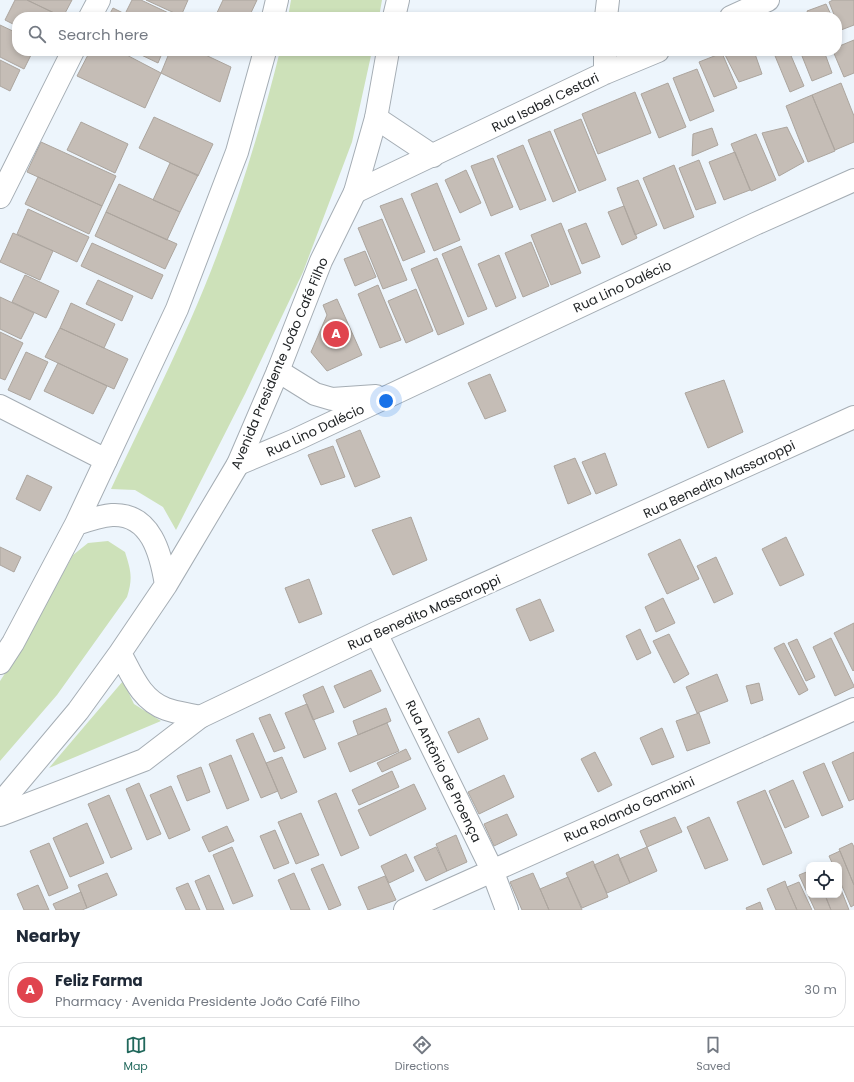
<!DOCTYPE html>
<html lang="en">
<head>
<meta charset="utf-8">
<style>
  :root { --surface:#fff; --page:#f6f6f7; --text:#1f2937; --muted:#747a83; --line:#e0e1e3; --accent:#21685c }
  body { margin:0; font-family:Poppins,sans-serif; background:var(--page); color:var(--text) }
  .controls { position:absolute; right:12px; bottom:12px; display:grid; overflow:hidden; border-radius:8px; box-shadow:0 2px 6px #0003 }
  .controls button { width:36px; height:36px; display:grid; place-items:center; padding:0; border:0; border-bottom:1px solid var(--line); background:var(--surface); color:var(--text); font:20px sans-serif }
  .you { position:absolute; left:386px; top:401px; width:14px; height:14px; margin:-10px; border:3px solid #fff; border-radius:50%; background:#1a73e8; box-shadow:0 0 0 6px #1a73e833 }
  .badge { display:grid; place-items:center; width:26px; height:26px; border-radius:50%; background:var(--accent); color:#fff; font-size:13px; font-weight:700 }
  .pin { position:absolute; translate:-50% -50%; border:2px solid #fff; box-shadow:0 1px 4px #0006 }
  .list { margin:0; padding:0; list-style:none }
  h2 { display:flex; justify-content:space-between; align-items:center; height:52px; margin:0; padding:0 16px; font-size:17px }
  h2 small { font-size:13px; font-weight:400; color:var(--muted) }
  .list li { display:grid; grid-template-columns:26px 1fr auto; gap:12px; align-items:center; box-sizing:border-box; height:56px; margin:0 8px 8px; padding:0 8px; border:1px solid var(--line); border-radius:16px }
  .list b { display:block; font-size:15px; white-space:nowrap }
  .list p { margin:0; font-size:13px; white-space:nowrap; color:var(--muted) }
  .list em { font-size:13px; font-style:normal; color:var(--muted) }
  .icon { flex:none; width:22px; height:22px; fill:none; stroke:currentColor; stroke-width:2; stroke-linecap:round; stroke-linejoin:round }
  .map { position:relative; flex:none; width:854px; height:910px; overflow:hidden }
  .search { position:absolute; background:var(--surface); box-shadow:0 2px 6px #0003; left:12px; right:12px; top:12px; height:44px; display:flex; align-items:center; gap:10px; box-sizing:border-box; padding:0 14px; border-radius:16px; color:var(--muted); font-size:15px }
  .sheet { height:116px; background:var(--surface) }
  nav { display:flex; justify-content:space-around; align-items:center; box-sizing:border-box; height:56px; border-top:1px solid var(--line); background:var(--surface); font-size:11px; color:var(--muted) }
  nav a { display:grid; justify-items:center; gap:2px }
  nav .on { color:var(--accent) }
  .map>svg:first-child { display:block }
  .green { fill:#cde1b9 }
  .building { fill:#c5bdb6; stroke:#aca59e }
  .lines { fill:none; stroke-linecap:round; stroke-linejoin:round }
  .minor-casing { stroke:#a5adb4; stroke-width:24 }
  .major-casing { stroke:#a5adb4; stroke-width:24 }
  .minor { stroke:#fff; stroke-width:22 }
  .major { stroke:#fff; stroke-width:22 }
  .labels { text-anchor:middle; stroke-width:4; stroke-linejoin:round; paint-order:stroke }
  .street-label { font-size:13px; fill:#212426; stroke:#fff }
</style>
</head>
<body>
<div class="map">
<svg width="854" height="910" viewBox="0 0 854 910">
  <rect width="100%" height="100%" fill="#edf5fc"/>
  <path class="green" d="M291,0H382L379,17H288Z
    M280,51H372L352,142L303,272L245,394L176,530L163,507L135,490L111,489C137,433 165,378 190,321C228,235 257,143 280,51Z
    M108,541L125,552C131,571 133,578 127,597L57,695L0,761V681L21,649L73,555L88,543Z
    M123,681L134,704L161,721L49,768Z"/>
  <path class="building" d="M15,0H27L60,16L17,17V26L5,20Z
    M27,0H72L63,17Z
    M132,0H141L177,17H132L125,14Z
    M146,0H188L181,16Z
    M223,0H257L249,17H215Z
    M833,0H854V25L841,30L837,17H835L829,2Z
    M826,4L832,17H809L807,11Z
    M113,8L125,14L132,17H108Z
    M0,25L17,33V51H33L24,69L0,57Z
    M854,40V73L844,77L833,51H837V47Z
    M90,51H119L161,73L145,108L77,76Z
    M133,51H163L158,63Z
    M170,51H197L231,67L220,102L161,73Z
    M723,51H754L762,74L739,82Z
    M773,51H789L804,86L790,92Z
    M800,51H824L832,73L812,81Z
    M722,53L737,88L714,97L699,62Z
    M0,60L20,70L10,91L0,86Z
    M697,69L714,111L690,121L673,78Z
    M668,83L686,127L659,138L641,94Z
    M841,83L854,116V142L835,150L812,95Z
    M635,92L651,133L598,154L582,114Z
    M812,95L835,151L808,162L786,106Z
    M154,117L213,144L198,176L139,148Z
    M581,119L606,180L579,191L554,130Z
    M81,122L128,144L115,173L67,150Z
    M787,127L804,162L779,176L762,133Z
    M712,128L718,145L692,156L693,134Z
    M550,131L576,192L553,202L528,140Z
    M756,134L776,180L751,191L731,144Z
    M41,142L116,176L102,206L27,172Z
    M523,145L546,200L520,210L497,156Z
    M735,152L750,190L724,200L709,162Z
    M493,158L513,207L491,216L471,166Z
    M699,160L716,203L696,210L679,168Z
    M170,163L198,175L180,212L153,200Z
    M674,165L694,217L664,229L643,178Z
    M466,170L481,203L460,213L445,180Z
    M38,177L102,206L89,234L25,204Z
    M638,180L657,225L635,235L617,188Z
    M437,183L460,240L434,251L411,194Z
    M119,184L180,212L167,240L106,212Z
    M402,198L425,252L403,261L380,206Z
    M624,206L637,238L622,245L608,212Z
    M28,209L89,237L77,262L17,234Z
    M106,212L177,244L165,269L95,236Z
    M382,219L407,280L383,289L358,228Z
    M561,223L581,273L551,285L531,235Z
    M586,223L600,257L582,264L568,230Z
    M13,233L53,251L40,280L0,262Z
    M531,242L549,286L523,297L505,253Z
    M92,243L163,275L152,299L81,266Z
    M461,246L487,309L468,317L442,254Z
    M365,251L376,277L355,286L344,259Z
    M499,255L516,298L496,307L478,264Z
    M437,258L464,324L438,335L411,269Z
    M25,275L59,291L46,318L12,302Z
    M98,280L133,296L122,321L86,304Z
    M378,285L401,340L380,348L358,294Z
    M416,289L433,331L406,343L388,301Z
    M0,297L34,313L21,339L0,329Z
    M337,299L362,355L327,371L311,352L327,315L323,305Z
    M71,303L115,324L104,348L60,328Z
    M60,328L128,359L114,389L45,357Z
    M0,332L23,343L5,380L0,378Z
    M26,352L48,362L30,400L8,390Z
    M58,363L107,386L93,414L44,391Z
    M490,374L506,411L485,419L468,383Z
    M724,380L743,432L708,448L685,393Z
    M360,430L380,477L355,487L336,440Z
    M333,446L345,477L321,485L308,455Z
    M605,453L617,485L596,494L582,462Z
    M575,458L591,494L568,504L554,466Z
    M27,475L52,487L40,511L16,499Z
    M411,517L427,560L393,575L372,530Z
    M786,537L804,575L780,586L762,549Z
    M680,539L699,579L667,594L648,554Z
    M0,547L21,557L14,572L0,565Z
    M716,557L733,594L714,603L697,566Z
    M309,579L322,614L299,623L285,588Z
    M663,598L675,623L656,632L645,607Z
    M540,599L554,631L530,641L516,609Z
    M854,623V670L853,671L834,633Z
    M640,629L651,653L637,660L626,636Z
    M669,634L689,674L674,683L653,641Z
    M831,638L854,686V687L835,696L813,647Z
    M797,639L815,677L806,681L788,643Z
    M784,643L808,690L799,695L774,648Z
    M371,670L381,691L344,708L334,686Z
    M717,674L728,701L697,713L686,687Z
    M759,683L763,700L751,704L746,686Z
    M323,686L334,712L313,720L303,695Z
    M307,704L326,749L304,758L285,713Z
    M386,708L391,721L358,735L353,721Z
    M699,713L710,743L687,751L676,721Z
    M270,714L285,748L274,752L259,718Z
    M479,718L488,739L458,753L448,732Z
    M387,723L399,751L350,772L338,743Z
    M662,728L674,757L652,765L640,738Z
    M253,733L278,791L261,798L236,740Z
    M406,749L411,759L382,772L377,763Z
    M595,752L612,785L598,792L581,759Z
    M854,752V799L849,801L832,762Z
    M231,755L249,800L227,809L209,764Z
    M282,757L297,792L281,799L266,763Z
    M824,763L843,807L822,816L803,772Z
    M201,767L210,792L187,801L177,776Z
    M392,771L399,787L359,805L352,790Z
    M504,775L514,797L479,814L468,792Z
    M793,780L809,817L785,828L769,791Z
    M139,783L161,834L147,840L126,789Z
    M414,784L426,809L370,836L358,810Z
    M171,786L190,830L169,839L150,795Z
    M765,790L792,853L763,865L737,802Z
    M336,793L359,848L341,856L318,801Z
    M109,795L132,849L111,858L88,804Z
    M301,813L319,855L296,864L278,822Z
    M507,814L517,835L494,846L484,824Z
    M675,817L682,832L647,847L640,831Z
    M709,817L728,860L705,869L687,827Z
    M87,823L104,863L70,877L53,838Z
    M227,826L234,841L209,852L202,837Z
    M275,830L289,863L274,869L260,836Z
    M456,835L467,862L447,871L436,844Z
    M49,843L68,888L49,896L30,851Z
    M852,843L854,847V885L839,849Z
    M232,847L253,896L233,904L213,855Z
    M436,847L447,871L426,881L414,857Z
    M647,847L657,871L630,883L619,859Z
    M840,851L854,885V905L851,907L839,879V865H833L829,856Z
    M406,854L414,871L389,883L381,866Z
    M618,854L630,883L607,893L594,865Z
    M593,861L608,897L582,908L566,873Z
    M323,864L341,905L329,910L311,869Z
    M809,871V895H825L831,910H815L799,875Z
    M107,873L117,895L87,908L78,885Z
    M294,873L310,910H291L278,880Z
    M533,873L540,889L549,910H522L510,882Z
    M209,875L224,910H207L195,881Z
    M385,876L396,900L368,910L358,887Z
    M568,877L582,910H549L540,889Z
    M785,881L787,887L797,910H776L767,889Z
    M799,882L812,910H797L787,887Z
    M188,883L200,910H186L176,888Z
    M38,885L49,910H24L17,894Z
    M840,887L849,910H831L825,895H839Z
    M81,892L87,908L82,910H56L53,904Z
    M760,902L763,910H747L746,908Z"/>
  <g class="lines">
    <defs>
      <path id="minor" d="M90,17L99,0
        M606,17L608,0
        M731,17L768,0
        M605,73V51
        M376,118L433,156
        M355,192L605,73L658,51
        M0,197L73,51
        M278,371L315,394L332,399L376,396
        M0,406L106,460
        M238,464L293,441L755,224L854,180
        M376,633L492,870L507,910
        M0,815L144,760L200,717L376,633L854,417
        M405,910L854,709"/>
      <path id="major" d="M273,17L277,0
        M394,17L398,0
        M76,524C88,520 100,516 112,515C151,513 161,554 166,585
        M120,653C132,675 141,700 166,709C177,713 189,714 200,717
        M0,663L13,643L76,524L177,309L237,152L265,51
        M0,804L78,711L120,653L166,585L238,464L278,371L321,261L355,192L376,118L388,51"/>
    </defs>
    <use href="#minor" class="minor-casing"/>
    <use href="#major" class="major-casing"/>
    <use href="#minor" class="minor"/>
    <use href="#major" class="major"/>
  </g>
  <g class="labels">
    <g class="street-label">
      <text transform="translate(545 102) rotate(-26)" y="5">Rua Isabel Cestari</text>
      <text transform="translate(622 286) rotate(-25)" y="5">Rua Lino Dalécio</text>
      <text transform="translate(279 363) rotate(-67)" y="5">Avenida Presidente João Café Filho</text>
      <text transform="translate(315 430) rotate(-25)" y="5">Rua Lino Dalécio</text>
      <text transform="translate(719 479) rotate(-25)" y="5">Rua Benedito Massaroppi</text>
      <text transform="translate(424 612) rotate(-24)" y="5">Rua Benedito Massaroppi</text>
      <text transform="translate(444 771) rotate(64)" y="5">Rua Antônio de Proença</text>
      <text transform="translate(629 809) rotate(-24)" y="5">Rua Rolando Gambini</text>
    </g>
  </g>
</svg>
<div class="controls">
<button><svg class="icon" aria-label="locate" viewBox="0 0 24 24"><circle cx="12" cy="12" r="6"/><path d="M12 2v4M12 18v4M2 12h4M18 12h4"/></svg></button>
</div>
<div class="you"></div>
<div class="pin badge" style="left:336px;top:334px;background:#e0444e">A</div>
<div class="search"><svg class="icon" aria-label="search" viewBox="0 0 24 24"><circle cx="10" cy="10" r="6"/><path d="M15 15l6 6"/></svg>Search here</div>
</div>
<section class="sheet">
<h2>Nearby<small></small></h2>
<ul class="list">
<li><span class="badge" style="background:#e0444e">A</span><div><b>Feliz Farma</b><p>Pharmacy · Avenida Presidente João Café Filho</p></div><em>30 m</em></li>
</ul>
</section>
<nav>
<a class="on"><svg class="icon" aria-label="map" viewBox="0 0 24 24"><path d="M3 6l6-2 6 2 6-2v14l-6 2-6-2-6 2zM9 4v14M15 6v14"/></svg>Map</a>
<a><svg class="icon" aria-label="directions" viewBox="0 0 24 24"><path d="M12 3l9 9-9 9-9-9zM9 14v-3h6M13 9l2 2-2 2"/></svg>Directions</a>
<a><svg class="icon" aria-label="saved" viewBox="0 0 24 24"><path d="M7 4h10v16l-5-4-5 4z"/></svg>Saved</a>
</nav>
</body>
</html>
